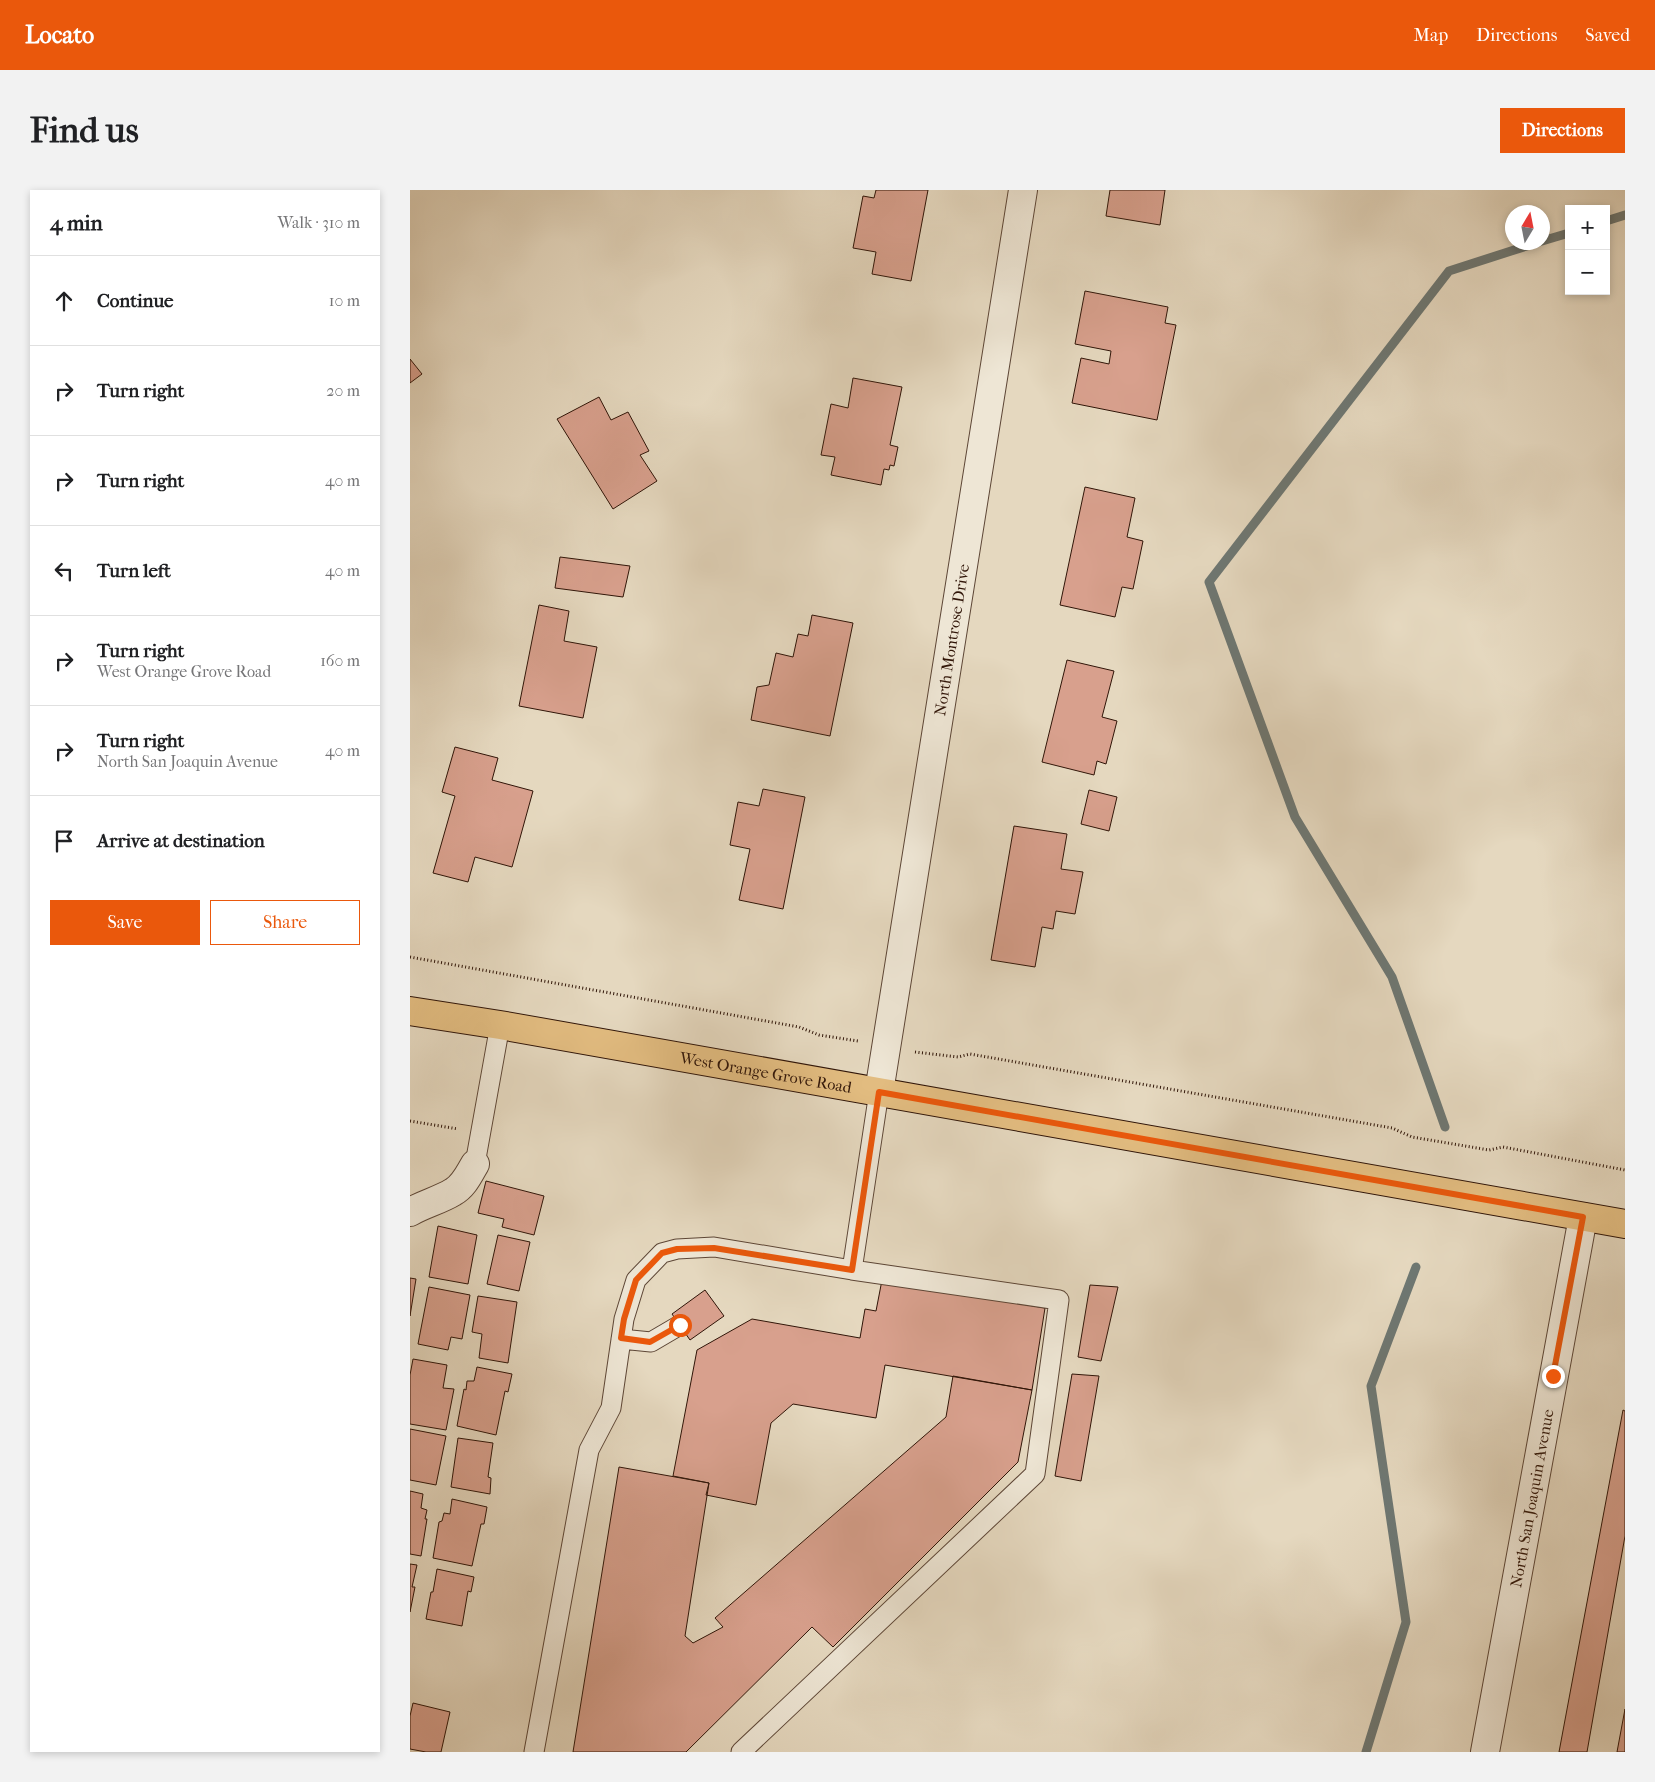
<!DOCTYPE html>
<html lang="en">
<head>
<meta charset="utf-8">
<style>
  :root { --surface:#fff; --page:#f2f2f2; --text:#202124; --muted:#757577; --line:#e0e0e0; --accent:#ea580c }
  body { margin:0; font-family:"IM FELL French Canon",serif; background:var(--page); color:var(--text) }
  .controls { position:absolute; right:15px; top:15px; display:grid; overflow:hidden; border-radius:0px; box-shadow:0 2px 8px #0003 }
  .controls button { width:45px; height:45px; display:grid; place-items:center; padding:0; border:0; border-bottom:1px solid var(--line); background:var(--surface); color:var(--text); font:25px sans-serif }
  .compass { position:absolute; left:1095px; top:15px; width:45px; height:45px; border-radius:50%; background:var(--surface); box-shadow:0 2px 8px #0003; rotate:10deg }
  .stop { position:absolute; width:15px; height:15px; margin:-11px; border:4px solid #ea580c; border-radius:50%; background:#fff }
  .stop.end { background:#ea580c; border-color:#fff; box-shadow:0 1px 5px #0008 }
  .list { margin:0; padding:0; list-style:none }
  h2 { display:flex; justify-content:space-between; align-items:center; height:65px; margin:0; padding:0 20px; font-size:21px }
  h2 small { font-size:16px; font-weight:400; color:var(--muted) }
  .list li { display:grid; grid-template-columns:32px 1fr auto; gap:15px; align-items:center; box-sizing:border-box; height:90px; padding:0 20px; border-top:1px solid var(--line) }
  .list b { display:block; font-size:19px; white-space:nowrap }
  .list p { margin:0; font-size:16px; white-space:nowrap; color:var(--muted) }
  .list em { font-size:16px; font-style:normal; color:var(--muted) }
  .actions { display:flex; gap:10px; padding:15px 20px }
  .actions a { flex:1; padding:11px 0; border:1px solid var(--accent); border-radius:0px; text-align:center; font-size:18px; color:var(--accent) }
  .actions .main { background:var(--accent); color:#fff }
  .icon { flex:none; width:28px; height:28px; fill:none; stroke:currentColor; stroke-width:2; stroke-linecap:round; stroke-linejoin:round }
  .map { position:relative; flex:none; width:1215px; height:1562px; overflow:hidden; border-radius:0px }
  header { display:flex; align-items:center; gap:30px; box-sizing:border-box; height:70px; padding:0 25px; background:var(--accent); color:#fff }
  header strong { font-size:24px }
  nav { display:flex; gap:28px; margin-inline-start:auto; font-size:18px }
  .intro { display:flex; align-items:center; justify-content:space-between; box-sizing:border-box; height:120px; padding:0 30px }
  h1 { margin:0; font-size:35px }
  .button { padding:12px 22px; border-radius:0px; background:var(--accent); color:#fff; font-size:18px; font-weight:700 }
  main { display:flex; gap:30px; padding:0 30px }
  aside { flex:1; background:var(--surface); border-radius:0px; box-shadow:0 2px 8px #0003 }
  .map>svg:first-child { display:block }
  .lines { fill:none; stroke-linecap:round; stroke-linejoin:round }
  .stream { stroke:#6e7772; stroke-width:9 }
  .building { fill:#d8a08d; stroke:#301508 }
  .service-casing { stroke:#5d4636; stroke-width:21 }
  .minor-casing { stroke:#5d4636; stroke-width:30 }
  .tertiary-casing { stroke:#5d4636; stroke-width:30 }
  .primary-casing { stroke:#301508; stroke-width:30 }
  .path { stroke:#301508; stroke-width:3; stroke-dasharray:1 2.5; stroke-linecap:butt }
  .service { stroke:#eee6d5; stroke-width:19 }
  .minor { stroke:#eee6d5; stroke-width:28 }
  .tertiary { stroke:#eee6d5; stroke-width:28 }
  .primary { stroke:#e2bc80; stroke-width:28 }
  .route { stroke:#ea580c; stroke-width:6 }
  .labels { text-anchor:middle; stroke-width:5; stroke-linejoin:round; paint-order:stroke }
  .street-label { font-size:16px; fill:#301508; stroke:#eee6d5 }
</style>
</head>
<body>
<header>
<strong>Locato</strong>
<nav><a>Map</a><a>Directions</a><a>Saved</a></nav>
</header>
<div class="intro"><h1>Find us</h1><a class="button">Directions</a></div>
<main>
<aside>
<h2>4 min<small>Walk · 310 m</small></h2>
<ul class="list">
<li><svg class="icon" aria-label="ahead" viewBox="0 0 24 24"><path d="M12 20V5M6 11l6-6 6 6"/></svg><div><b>Continue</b></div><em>10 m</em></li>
<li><svg class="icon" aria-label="right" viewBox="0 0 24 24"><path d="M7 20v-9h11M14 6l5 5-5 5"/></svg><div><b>Turn right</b></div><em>20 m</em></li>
<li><svg class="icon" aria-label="right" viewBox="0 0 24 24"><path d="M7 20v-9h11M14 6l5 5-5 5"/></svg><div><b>Turn right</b></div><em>40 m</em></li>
<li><svg class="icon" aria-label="left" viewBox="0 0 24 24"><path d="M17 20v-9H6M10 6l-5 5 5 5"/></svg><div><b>Turn left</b></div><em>40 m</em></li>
<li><svg class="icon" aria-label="right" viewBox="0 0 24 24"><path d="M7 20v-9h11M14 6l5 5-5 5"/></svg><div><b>Turn right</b><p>West Orange Grove Road</p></div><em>160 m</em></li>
<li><svg class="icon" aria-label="right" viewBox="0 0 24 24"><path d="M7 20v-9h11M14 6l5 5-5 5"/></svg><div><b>Turn right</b><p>North San Joaquin Avenue</p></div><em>40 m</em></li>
<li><svg class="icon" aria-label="arrive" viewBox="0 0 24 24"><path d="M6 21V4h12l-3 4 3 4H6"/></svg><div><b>Arrive at destination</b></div></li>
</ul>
<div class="actions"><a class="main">Save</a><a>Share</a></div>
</aside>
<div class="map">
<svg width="1215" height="1562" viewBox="0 0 1215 1562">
  <rect width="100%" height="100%" fill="#e5d8bf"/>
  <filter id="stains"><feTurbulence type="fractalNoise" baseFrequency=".004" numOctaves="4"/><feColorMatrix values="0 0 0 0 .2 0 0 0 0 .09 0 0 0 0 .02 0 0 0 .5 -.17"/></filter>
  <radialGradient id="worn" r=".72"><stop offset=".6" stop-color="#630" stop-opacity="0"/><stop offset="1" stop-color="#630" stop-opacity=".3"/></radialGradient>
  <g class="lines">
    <path class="stream" d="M1196,31L1215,25
      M1132,51L1159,43
      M1035,937L982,787L885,627L799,392L1039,81L1129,52
      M956,1562L996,1432L961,1196L1006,1077"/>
  </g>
  <path class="building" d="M466,0H518L501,91L462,84L466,62L443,58L453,6L464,8Z
    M700,0H755L750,35L696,26Z
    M675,101L758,117L755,133L766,135L747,230L662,213L671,168L699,174L701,161L665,154Z
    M0,169L12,184L0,193Z
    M443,188L492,197L480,255L488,257L484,276L480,275L479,280L474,279L471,295L421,285L425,267L411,265L421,214L438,218Z
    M189,207L201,230L218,222L239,261L230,265L247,291L203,319L147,229Z
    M675,297L725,308L717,347L733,351L723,399L712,397L705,427L650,415Z
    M150,367L220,376L213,407L145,398Z
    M129,415L159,421L154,451L187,457L173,528L109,516Z
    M402,425L443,433L420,546L341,530L347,497L359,495L366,463L383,467L388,444L398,446Z
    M657,470L704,481L692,527L707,531L696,574L687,571L684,585L632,572Z
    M45,557L88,568L82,590L123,601L102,677L65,667L58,692L23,683L45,606L32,602Z
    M353,599L395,607L373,719L329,710L340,659L320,655L328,612L349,616Z
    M679,600L707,607L699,641L671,634Z
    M604,636L657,644L651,679L673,682L665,724L646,721L643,739L632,737L625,777L581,770Z
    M76,991L134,1006L124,1045L92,1037L94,1029L68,1023Z
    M28,1036L67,1045L58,1094L19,1087Z
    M88,1045L120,1052L109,1101L77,1094Z
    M0,1088L6,1089L0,1126Z
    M472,1090L635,1118L622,1200L475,1175L466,1228L383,1214L361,1233L346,1315L296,1305L299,1293L263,1286L287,1160L342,1129L450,1148L455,1119L466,1121Z
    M680,1095L708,1097L691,1171L668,1167Z
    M19,1097L60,1105L52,1149L41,1147L38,1160L8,1154Z
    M295,1100L314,1126L280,1150L262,1124Z
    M68,1106L107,1112L98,1173L69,1168L72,1144L62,1142Z
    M3,1169L37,1175L33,1198L44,1199L36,1240L0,1234V1185Z
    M67,1177L102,1184L98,1202L95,1201L86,1245L47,1236L54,1199L56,1200L57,1191H64Z
    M662,1184L689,1186L671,1291L645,1286Z
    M543,1186L622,1200L608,1272L423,1457L402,1437L276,1562H163L209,1277L299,1293L275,1446L283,1453L313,1437L305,1428L536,1227Z
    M1213,1220L1215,1221V1346L1177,1562H1149Z
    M0,1239L36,1246L26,1295L0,1290Z
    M48,1248L83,1253L78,1287L81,1288L80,1304L41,1297Z
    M0,1301L13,1304L11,1318L17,1320L15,1329H17L11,1366L0,1364Z
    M42,1309L77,1317L74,1334H71L62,1376L23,1368L29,1332L32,1331L34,1323L40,1324Z
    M0,1374L7,1375L2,1397H5L0,1422Z
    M27,1379L64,1387L61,1402L58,1401L52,1436L16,1429L21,1402H23Z
    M3,1513L40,1522L31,1562H16L0,1559V1526Z
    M1215,1519V1562H1207Z"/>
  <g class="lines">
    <defs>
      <path id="service" d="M65,974L90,835
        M211,1149L241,1152L270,1135
        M124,1562L179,1260L201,1218L214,1129L226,1090L252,1063L267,1059L304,1057L442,1080
        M331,1562L625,1284L649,1110L442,1080L469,902"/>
      <g id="minor">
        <path id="s1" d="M469,902L613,0"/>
        <path d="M0,1022C14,1014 30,1010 43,1002C54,996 59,984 65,974"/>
      </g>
      <g id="tertiary">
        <path id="s2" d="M1075,1562L1173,1027"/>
      </g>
      <g id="primary">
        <path id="s3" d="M0,821L90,835L1215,1034"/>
      </g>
    </defs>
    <use href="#service" class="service-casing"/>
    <use href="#minor" class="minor-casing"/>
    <use href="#tertiary" class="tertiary-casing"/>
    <use href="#primary" class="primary-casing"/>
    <path class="path" d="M0,767L389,837L409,845L448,851
      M505,862L548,867L560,864L982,938L1002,947L1079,960L1093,957L1215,980
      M0,931L48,939"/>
    <use href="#service" class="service"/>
    <use href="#minor" class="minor"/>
    <use href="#tertiary" class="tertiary"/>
    <use href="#primary" class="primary"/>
  </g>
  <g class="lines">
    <path class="route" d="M270,1135L240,1152L211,1148L214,1129L226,1090L252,1063L267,1059L304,1058L442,1080L469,902L1173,1027L1143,1186"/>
  </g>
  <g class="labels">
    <g class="street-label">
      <text dy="6" stroke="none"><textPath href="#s1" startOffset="458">North Montrose Drive</textPath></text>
      <text dy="6" stroke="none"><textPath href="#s3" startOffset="361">West Orange Grove Road</textPath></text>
      <text dy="6" stroke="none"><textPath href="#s2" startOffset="258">North San Joaquin Avenue</textPath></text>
    </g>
  </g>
  <rect width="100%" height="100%" filter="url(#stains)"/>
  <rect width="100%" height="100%" fill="url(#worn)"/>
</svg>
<div class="controls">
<button>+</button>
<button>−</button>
</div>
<svg class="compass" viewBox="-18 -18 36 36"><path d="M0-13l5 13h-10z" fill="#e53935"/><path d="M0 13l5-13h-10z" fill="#757577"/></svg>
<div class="stop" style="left:270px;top:1135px"></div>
<div class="stop end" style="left:1143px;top:1186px"></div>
</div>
</main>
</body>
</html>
